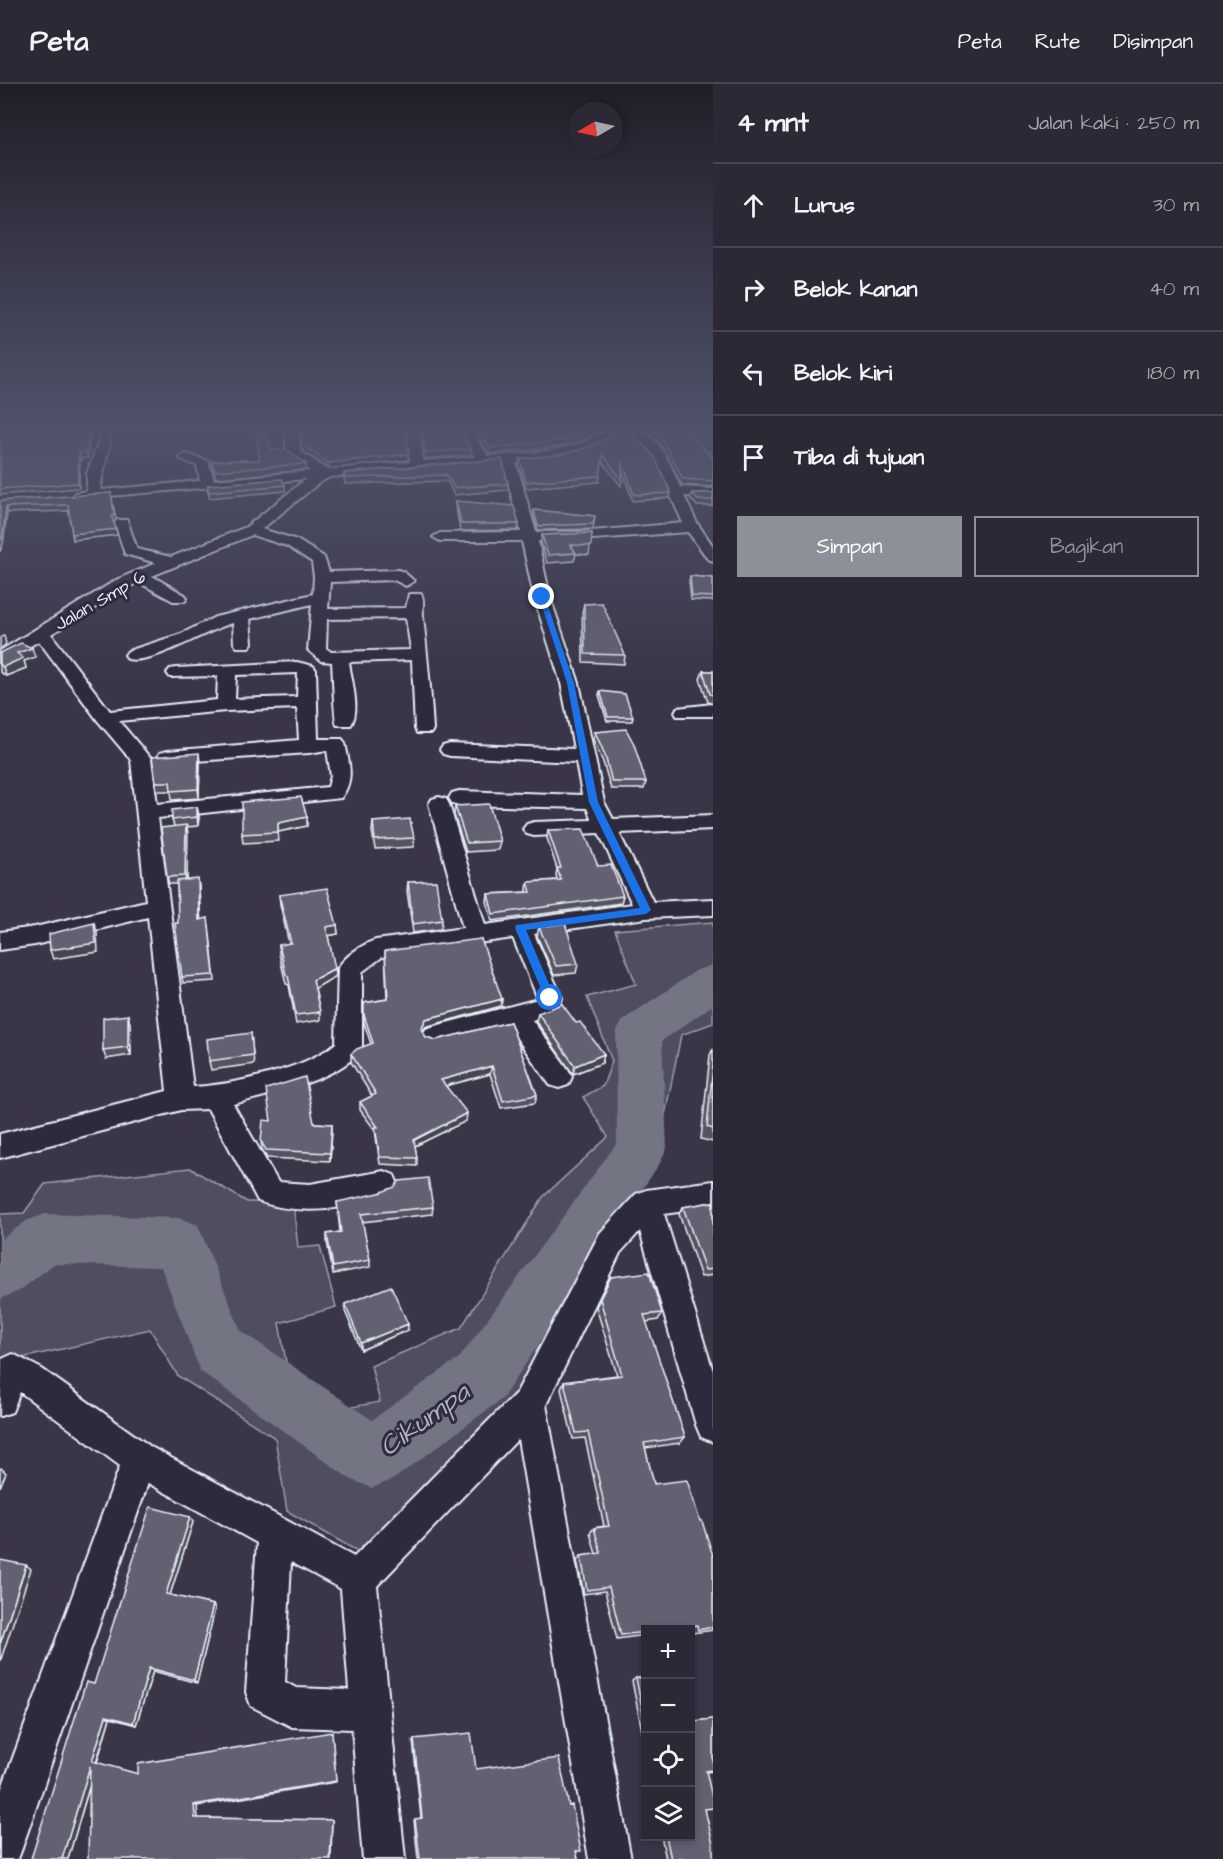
<!DOCTYPE html>
<html lang="id">
<head>
<meta charset="utf-8">
<style>
  :root { --surface:#2c2836; --page:#383442; --text:#f1f3f6; --muted:#a6a6ad; --line:#484451; --accent:#8c9099 }
  body { margin:0; font-family:"Architects Daughter",sans-serif; background:var(--page); color:var(--text) }
  .controls { position:absolute; right:18px; bottom:18px; display:grid; overflow:hidden; border-radius:0px; box-shadow:0 3px 9px #0003 }
  .controls button { width:54px; height:54px; display:grid; place-items:center; padding:0; border:0; border-bottom:2px solid var(--line); background:var(--surface); color:var(--text); font:30px sans-serif }
  .compass { position:absolute; left:569px; top:18px; width:54px; height:54px; border-radius:50%; background:var(--surface); box-shadow:0 3px 9px #0003; rotate:261deg }
  .stop { position:absolute; width:18px; height:18px; margin:-14px; border:4px solid #1a73e8; border-radius:50%; background:#fff }
  .stop.end { background:#1a73e8; border-color:#fff; box-shadow:0 2px 6px #0008 }
  .list { margin:0; padding:0; list-style:none }
  h2 { display:flex; justify-content:space-between; align-items:center; height:78px; margin:0; padding:0 24px; font-size:26px }
  h2 small { font-size:20px; font-weight:400; color:var(--muted) }
  .list li { display:grid; grid-template-columns:39px 1fr auto; gap:18px; align-items:center; box-sizing:border-box; height:84px; padding:0 24px; border-top:2px solid var(--line) }
  .list b { display:block; font-size:22px; white-space:nowrap }
  .list em { font-size:20px; font-style:normal; color:var(--muted) }
  .actions { display:flex; gap:12px; padding:18px 24px }
  .actions a { flex:1; padding:14px 0; border:2px solid var(--accent); border-radius:0px; text-align:center; font-size:21px; color:var(--accent) }
  .actions .main { background:var(--accent); color:#fff }
  .icon { flex:none; width:33px; height:33px; fill:none; stroke:currentColor; stroke-width:2; stroke-linecap:round; stroke-linejoin:round }
  .map { position:relative; flex:none; width:713px; height:1775px; overflow:hidden }
  header { display:flex; align-items:center; gap:36px; box-sizing:border-box; height:84px; padding:0 30px; background:var(--surface); border-bottom:2px solid var(--line) }
  header strong { font-size:28px }
  nav { display:flex; gap:33px; margin-inline-start:auto; font-size:21px }
  main { display:flex }
  aside { flex:1; background:var(--surface) }
  .map>svg:first-child { display:block }
  .green { fill:#504e5f; stroke:#9ca0ac; stroke-width:1.5 }
  .lines { fill:none; stroke-linecap:round; stroke-linejoin:round }
  .river { fill:#737482; fill-rule:evenodd }
  .minor-casing { stroke:#e8f1f8; stroke-width:4 }
  .minor { fill:#2f2a3d; fill-rule:evenodd }
  .wall { fill:#555361; stroke:#e8f1f8; stroke-width:1.5 }
  .shaded-wall { fill:#45444f; stroke:#e8f1f8; stroke-width:1.5 }
  .building { fill:#636171; stroke:#e8f1f8; stroke-width:1.5 }
  .route { fill:#1a73e8 }
  .labels { text-anchor:middle; stroke-width:6; stroke-linejoin:round; paint-order:stroke }
  .far-street-label { font-size:18px; fill:#e8f1f8; stroke:#2f2a3d }
  .near-water-label { font-size:27px; font-style:italic; fill:#aeb2bd; stroke:#2f2a3d }
</style>
</head>
<body>
<header>
<strong>Peta</strong>
<nav><a>Peta</a><a>Rute</a><a>Disimpan</a></nav>
</header>
<main>
<div class="map">
<svg width="713" height="1775" viewBox="0 0 713 1775">
  <rect width="100%" height="100%" fill="#3a3648"/>
  <filter id="ink" filterUnits="userSpaceOnUse"><feTurbulence type="fractalNoise" baseFrequency=".0167" numOctaves="2"/><feDisplacementMap in="SourceGraphic" scale="12" xChannelSelector="R" yChannelSelector="G"/><feConvolveMatrix kernelMatrix="1 2 1 2 8 2 1 2 1" color-interpolation-filters="sRGB"/></filter>
  <g filter="url(#ink)">
    <path class="green" d="M677,346H713V371L709,367L689,364Z
      M713,838V939L681,951L661,1051L594,1164L518,1312L359,1468L287,1427L275,1354L178,1292L150,1245L0,1279V1130L24,1129L45,1100L190,1084L247,1118H293L298,1164L320,1162L336,1223L279,1239L296,1333L380,1318L371,1282L461,1244L543,1113L608,1053L583,1013L603,1002L612,977L587,913L636,900L615,846Z"/>
    <g class="lines">
      <path class="river" d="M713,881V921L662,957L667,1064L660,1079L502,1315L394,1395L372,1404L350,1395L200,1287L161,1183L54,1180L19,1207L0,1215V1156L26,1137L45,1130L179,1134L198,1141L241,1247L372,1336L460,1273L617,1059L616,949L623,936L697,886Z"/>
      <defs>
        <path id="minor" d="M0,346H9L6,356L0,360Z
          M98,346H110C112,366 101,384 101,406L200,397L197,382L179,374L186,370L208,377L214,396L310,387L286,369V346H298L300,367L326,385L410,378L408,354L411,346H423L420,354L423,377L475,373L463,355L468,346H480L476,355L488,372C516,371 545,369 572,362C592,357 598,346 619,346C596,372 549,376 516,379L536,448H580L683,439L655,377L646,365L625,346C629,346 635,345 639,346C659,352 673,386 680,403L713,405V413L684,412L697,439L713,462V477L708,475L688,448L580,456L538,457L550,513L579,599L604,718L613,735L713,731V745L619,749L653,818L713,815V831L646,834L534,850L562,914L558,928L532,936L568,985L572,993L568,1001L559,1004L550,1001L509,943L435,962L426,959L422,952L426,945L435,942L538,915L513,854L382,873L362,888V963C346,994 266,1012 233,1020L278,1098L310,1100L384,1087L394,1091L398,1100L394,1109C352,1125 301,1133 258,1117L208,1025L181,1026L0,1074V1050L167,1007L148,833L35,861L0,866V848L35,843L146,817L131,676L98,637L39,557L0,579V567L118,495L156,479L125,470L115,439L117,436H127L137,465L171,473L246,443L306,395L75,415L73,412L75,409L87,407V389L99,357ZM503,379L521,448L440,449L433,453L440,457H522L534,513L561,599L574,665L450,660L443,662L440,666L443,670L450,672L576,678L582,711L459,707L452,709L449,714L452,719L459,721L587,724L592,736L534,738L527,740L523,745L527,750L534,752L599,749L632,820L485,841L449,720L446,715L439,713L432,715L429,720L463,844L376,856C363,860 345,872 338,884L336,959C306,985 233,1001 193,1003L158,734L341,714C355,695 349,680 345,659L342,655H318L316,586L313,582L297,578L176,584L170,585L167,589L170,593L218,592L217,616L110,627L51,550L138,498L173,517H185L187,514L185,511L152,492L252,451L287,462L312,478L314,493L313,510L215,533L181,550L128,567L125,571L128,575C153,581 208,545 233,539L234,559L237,563H249L252,559L250,535L312,520L308,566L321,577L332,578C333,589 334,636 337,641H351C361,626 351,595 349,578L412,576L415,645L417,649H431L433,645C431,607 427,570 423,532C422,524 425,516 421,510H409L406,524L328,525L330,498L394,496L406,502L414,497L404,488L398,486L329,488L324,473L297,456L262,445L319,399L330,393ZM406,534L411,566L331,568L326,564L327,535ZM298,589L297,613L235,615L236,591ZM297,624L299,656L167,667L160,669L157,673L160,677L167,679L309,669L327,666L331,692L328,703L157,720L151,675L119,637L226,627Z
          M713,620V632H677L675,628L677,624Z
          M713,1097V1123L664,1130L713,1287V1358L701,1353L696,1341L640,1147L620,1169L546,1321L631,1775H589L518,1355L377,1502L405,1775H363L352,1645L292,1643L251,1622L246,1608L257,1459L148,1399L21,1767L18,1775H0V1709L120,1382L20,1308L12,1328L0,1332L2,1275L13,1270L42,1285L151,1363L354,1473L517,1308L600,1149L636,1110L646,1106ZM291,1478L341,1505L349,1606L296,1604L285,1598Z"/>
      </defs>
      <use href="#minor" class="minor-casing"/>
      <use href="#minor" class="minor"/>
    </g>
    <path class="wall" d="M91,346L88,374L80,375L79,404L0,411V354Z
      M300,346H410L406,353L408,376L329,385L302,366Z
      M467,346L463,353L471,365V371L425,375L422,354L423,349Z
      M480,346H604L578,358L561,362L489,370L479,355Z
      M644,346H687L710,372H713V403L682,401L661,361L648,348Z
      M612,351L671,409L669,414L633,417L622,386V396L621,402L602,377L599,398L526,404L519,381L520,375L558,371L587,364Z
      M272,366L306,380V386L216,394L213,384L212,377L259,376Z
      M502,375L508,400V406L454,411L447,397L345,400L344,395V389Z
      M208,401H285V407L209,414Z
      M111,409L116,435L113,439L117,451L73,456L69,427L7,429L3,460L0,417Z
      M692,409H713V422H697L690,414Z
      M456,417L519,440L518,446L460,447L456,423Z
      M534,426L595,432L593,445L538,446L533,430Z
      M592,449L589,471L576,470L574,477L547,479L541,459L542,451Z
      M690,492L713,494V517L691,516L689,497Z
      M584,520L625,571L624,580L583,578L582,528Z
      M0,569L35,573L24,577L26,584L6,592L0,588Z
      M703,587H713V620L708,618L700,595Z
      M600,607L633,633L632,637H607L599,611Z
      M595,648L646,698L644,705H611L603,678L593,655Z
      M152,673L200,678L199,714L172,716L171,707H157Z
      M455,722L500,757L498,766L466,768L454,731Z
      M197,723L199,732L198,742L187,743V796L199,802L200,836L209,841L215,897L183,899L182,893L177,800H169L167,793L174,742L172,736Z
      M307,733V742L278,748L279,757L243,759L242,750Z
      M373,738L414,754V763L375,765L372,747Z
      M548,746L598,782L623,812L621,819L492,837L487,818L488,810L527,808V805L528,798L557,796L556,791L557,785L547,754Z
      M408,798L442,836L441,845L413,849L407,807Z
      M279,811L337,841L338,850L328,852L336,892L315,904L320,928V936L296,940L289,901L286,900L279,870V861L289,860L280,820Z
      M539,843L578,880L576,889L554,891L537,852Z
      M385,867L502,915L501,922L425,943L423,948L426,953L436,956L510,938L537,1011L535,1019L501,1024L490,990L446,1002L466,1037L415,1062L417,1074V1082L380,1080L375,1046L360,1026V1018L372,1012L351,978V970L371,960L364,939V919L387,915Z
      M538,929L576,939L604,970L602,979L573,990L536,937Z
      M128,931L130,940L131,971L106,975L103,966Z
      M251,949L254,980L211,986L209,977Z
      M713,965V1058L701,1055L710,971Z
      M314,1039L332,1040L330,1077L267,1074L262,1065L261,1057Z
      M337,1118L433,1123L432,1130L362,1138L370,1176V1183L333,1190L327,1158V1150L340,1148Z
      M713,1118V1191L701,1193L679,1130L683,1123Z
      M611,1193L662,1229L658,1236L646,1238L685,1353L680,1359L645,1364L654,1400L700,1437L713,1472V1546L693,1549L691,1544L683,1545H645V1551L617,1555L605,1507L584,1510L577,1477L581,1472L596,1470L590,1449L594,1444L604,1442L585,1354L573,1355L561,1305L564,1298L617,1291L596,1223Z
      M345,1220L408,1246L361,1266L345,1227Z
      M193,1438L170,1511L213,1521L215,1525L197,1599L153,1587L136,1641L110,1634L97,1679L138,1690L332,1648L336,1698L197,1722V1734L332,1736L331,1775L90,1701L68,1775H31L94,1600Z
      M636,1594H645V1662L632,1597Z
      M713,1635V1687L706,1688L705,1725L713,1775H666L661,1752H690L694,1637Z
      M414,1655L476,1685L576,1767L578,1775H418L414,1736L421,1734L413,1657Z"/>
    <path class="shaded-wall" d="M90,346H91L88,374L86,369Z
      M464,346H467L461,356L462,351Z
      M592,346H604L578,358L561,362L489,370L490,364Z
      M79,369L80,375L79,404L78,399Z
      M408,370V376L329,385L328,379Z
      M6,423L7,429L3,460L0,468V458Z
      M114,429L116,435L113,440L112,434Z
      M116,445L117,451L73,456L72,450Z
      M4,551L6,560L0,565V554Z
      M32,564L35,573L24,577L26,584L6,592L3,583L17,569Z
      M199,669L200,678L199,714L198,705Z
      M197,723L199,732L198,742L197,733Z
      M307,733V742L278,748V739Z
      M186,741L188,748L187,799L185,792Z
      M198,795L199,802L201,843L199,836Z
      M94,839L97,848L98,868L53,875L50,866Z
      M337,841L338,850L326,852V843Z
      M335,884L336,892L314,905L313,896Z
      M502,915L501,922L425,943L420,953L421,945L426,935Z
      M128,931L130,940L131,971L128,963Z
      M604,970L602,979L573,990L575,982Z
      M492,982L490,990L441,1003V996Z
      M467,1029L466,1037L413,1063L414,1056Z
      M332,1040V1048L330,1077V1069Z
      M408,1240V1246L361,1266V1259Z
      M1,1384L6,1389L0,1403V1386Z
      M190,1433L193,1438L169,1514L166,1510Z
      M26,1481L31,1485L0,1578V1560Z
      M213,1521L215,1525L197,1599L194,1596Z
      M149,1584L153,1587L136,1641L133,1639Z
      M106,1632L110,1634L96,1679L92,1677Z
      M90,1682L95,1683L68,1775H62Z
      M194,1721L197,1722L198,1734H195Z"/>
    <path class="building" d="M8,346H90L86,369H79L78,399L0,405V354L7,351Z
      M256,346H265L272,366L286,365L306,380L215,387L212,377L259,376Z
      M301,346H407L406,349L408,370L328,379L302,360Z
      M423,346H464L462,351L471,365L425,369L423,349Z
      M480,346H592L579,352L562,357L490,364L479,349Z
      M617,346H629L654,372L671,409L634,411L622,377V396L603,371L600,392L526,398L520,375L558,371L587,364L612,351Z
      M653,346H687L710,372H713V397L683,395L662,355Z
      M502,375L508,400L454,404L447,391L345,394L344,389Z
      M282,395L285,401L208,408V401Z
      M111,409L114,429L112,434L116,445L72,450L68,421L6,423L2,454L0,458V417Z
      M692,409H713V416H698Z
      M456,417L514,422L519,440H461Z
      M534,426L595,432L593,440L538,442Z
      M592,449L591,462L571,461L576,469L548,471L542,451Z
      M690,492L713,494V513L692,512Z
      M602,519L625,571L585,570L584,520Z
      M21,559L32,564L17,569L23,574L3,583L0,580V569Z
      M703,587H713V611L710,610Z
      M600,607L625,610L633,633H608Z
      M626,645L634,660L646,698H612L605,671L595,648Z
      M199,669L198,705L171,707L170,698H156L152,673Z
      M301,713L307,733L278,739V748L242,750V718Z
      M489,720L500,757L467,759L455,722Z
      M197,723V733L172,736V726Z
      M410,735L414,754L375,756L373,738Z
      M186,741L185,792L167,793L161,744Z
      M583,745L598,782L611,781L623,812L493,830L488,810L531,808L528,798L561,796L557,784H561L548,746Z
      M198,795L199,836L208,834L214,891L182,893L175,839H178L177,797Z
      M436,797L442,836L413,840L408,798Z
      M327,804L337,841L326,843L335,884L313,896L320,928L296,931L288,892L286,891L279,861L291,859L279,811Z
      M94,839L96,859L50,866L49,850Z
      M565,839L578,880L556,882L539,843Z
      M481,855L502,915L426,935L421,945L426,953L436,956L510,938L537,1011L503,1017L492,982L441,996L467,1029L414,1056L417,1074L380,1073L375,1043H378L360,1018L376,1010L351,970L357,965L373,959L364,931V919L388,915L385,867Z
      M562,920L576,939L580,938L604,970L575,982L538,929Z
      M128,931V963L103,966V934Z
      M251,949L253,971L209,977L207,955Z
      M713,983V1045L707,1043Z
      M305,993L314,1039L332,1040L330,1069L266,1066L261,1057L263,1036L271,1037L266,1005Z
      M428,1094L433,1123L361,1130L370,1176L333,1183L327,1150L341,1148L337,1118L379,1109L395,1103L399,1097Z
      M713,1118V1185L705,1186L683,1123Z
      M649,1188L662,1229L644,1231L685,1353L644,1359L654,1400L687,1396L700,1437H702L713,1472V1543L698,1546L697,1541L662,1545H645V1548L621,1551L609,1503L587,1506L581,1472L601,1469L594,1444L609,1442L588,1348L576,1349L564,1298L622,1291L600,1215L611,1193Z
      M391,1202L408,1240L361,1259L345,1220Z
      M150,1423L190,1433L166,1510L213,1521L194,1596L149,1584L133,1639L106,1632L92,1677L138,1690V1680L332,1648L336,1697L194,1721L195,1734L332,1736L330,1775H88L90,1682L62,1775H31L86,1598L94,1600Z
      M0,1476L26,1481L0,1560Z
      M636,1594H645V1639Z
      M690,1620L694,1637L713,1635V1686L706,1687L713,1717V1724L705,1725L713,1760V1775H671L666,1752H690Z
      M471,1649L476,1685L559,1674L569,1722L572,1721L581,1767H576L578,1775H420L415,1735L422,1734L414,1655Z"/>
  </g>
  <linearGradient id="sky" x2="0" y2="1"><stop stop-color="#201e28"/><stop offset="0.58" stop-color="#4f526a"/><stop offset="1" stop-color="#4f526a" stop-opacity="0"/></linearGradient>
  <rect width="713" height="595" fill="url(#sky)"/>
  <path class="route" d="M542,511L545,513L574,599L598,718L651,826L646,830L526,846L555,914L550,918L545,914L515,844L516,841L640,824L589,718L567,599L539,513Z"/>
  <g class="labels">
    <g class="far-street-label">
      <text transform="translate(100 516) rotate(-30)" y="6">Jalan Smp 6</text>
    </g>
    <g class="near-water-label">
      <text transform="translate(424 1335) rotate(-36)" y="9">Cikumpa</text>
    </g>
  </g>
</svg>
<div class="controls">
<button>+</button>
<button>−</button>
<button><svg class="icon" aria-label="locate" viewBox="0 0 24 24"><circle cx="12" cy="12" r="6"/><path d="M12 2v4M12 18v4M2 12h4M18 12h4"/></svg></button>
<button><svg class="icon" aria-label="layers" viewBox="0 0 24 24"><path d="M12 4l9 5-9 5-9-5zM3 14l9 5 9-5"/></svg></button>
</div>
<svg class="compass" viewBox="-18 -18 36 36"><path d="M0-13l5 13h-10z" fill="#e53935"/><path d="M0 13l5-13h-10z" fill="#a6a6ad"/></svg>
<div class="stop" style="left:550px;top:914px"></div>
<div class="stop end" style="left:542px;top:513px"></div>
</div>
<aside>
<h2>4 mnt<small>Jalan kaki · 250 m</small></h2>
<ul class="list">
<li><svg class="icon" aria-label="ahead" viewBox="0 0 24 24"><path d="M12 20V5M6 11l6-6 6 6"/></svg><div><b>Lurus</b></div><em>30 m</em></li>
<li><svg class="icon" aria-label="right" viewBox="0 0 24 24"><path d="M7 20v-9h11M14 6l5 5-5 5"/></svg><div><b>Belok kanan</b></div><em>40 m</em></li>
<li><svg class="icon" aria-label="left" viewBox="0 0 24 24"><path d="M17 20v-9H6M10 6l-5 5 5 5"/></svg><div><b>Belok kiri</b></div><em>180 m</em></li>
<li><svg class="icon" aria-label="arrive" viewBox="0 0 24 24"><path d="M6 21V4h12l-3 4 3 4H6"/></svg><div><b>Tiba di tujuan</b></div></li>
</ul>
<div class="actions"><a class="main">Simpan</a><a>Bagikan</a></div>
</aside>
</main>
</body>
</html>
